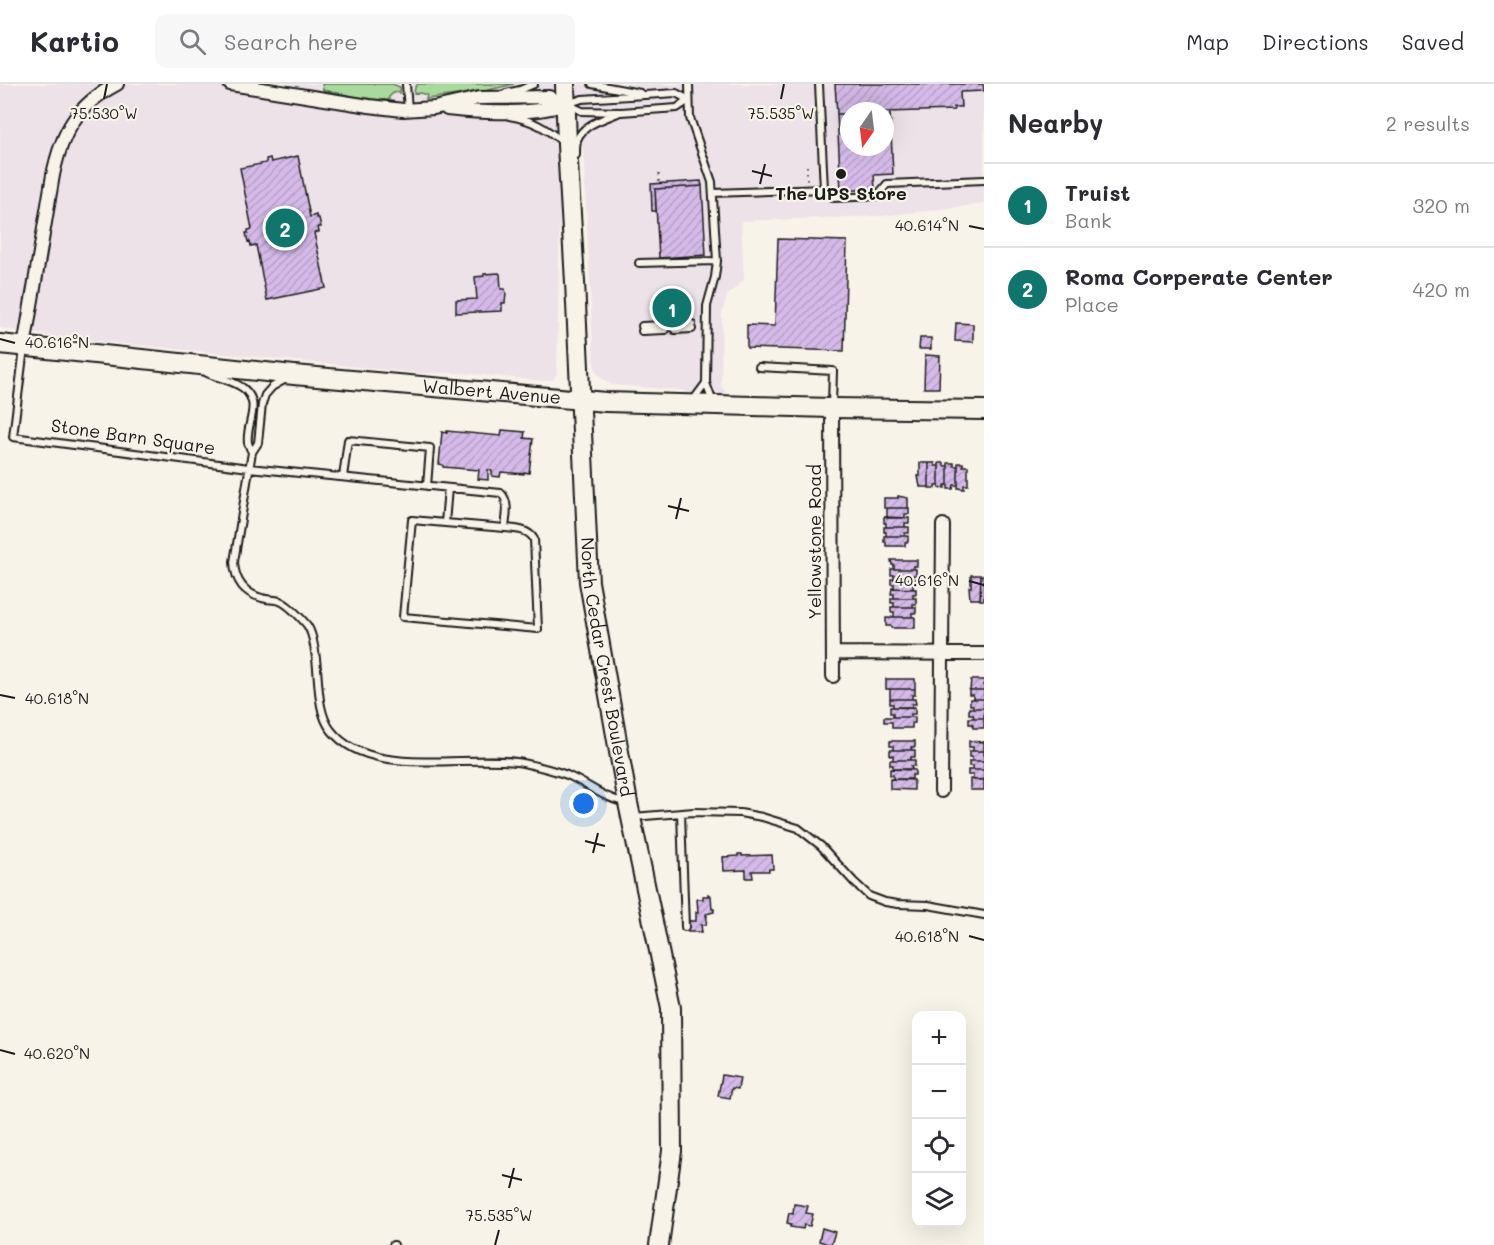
<!DOCTYPE html>
<html lang="en">
<head>
<meta charset="utf-8">
<style>
  :root { --surface:#fff; --page:#f7f7f7; --text:#2b2b33; --muted:#7c7c81; --line:#e1e1e2; --accent:#0f766e }
  body { margin:0; font-family:Mali,sans-serif; background:var(--page); color:var(--text) }
  .controls { position:absolute; right:18px; bottom:18px; display:grid; overflow:hidden; border-radius:12px; box-shadow:0 6px 24px #0002 }
  .controls button { width:54px; height:54px; display:grid; place-items:center; padding:0; border:0; border-bottom:2px solid var(--line); background:var(--surface); color:var(--text); font:30px sans-serif }
  .compass { position:absolute; left:840px; top:18px; width:54px; height:54px; border-radius:50%; background:var(--surface); box-shadow:0 6px 24px #0002; rotate:194deg }
  .you { position:absolute; left:584px; top:720px; width:21px; height:21px; margin:-15px; border:4px solid #fff; border-radius:50%; background:#1a73e8; box-shadow:0 0 0 9px #1a73e833 }
  .badge { display:grid; place-items:center; width:39px; height:39px; border-radius:50%; background:var(--accent); color:#fff; font-size:20px; font-weight:700 }
  .pin { position:absolute; translate:-50% -50%; border:3px solid #fff; box-shadow:0 2px 6px #0006 }
  .list { margin:0; padding:0; list-style:none }
  h2 { display:flex; justify-content:space-between; align-items:center; height:78px; margin:0; padding:0 24px; font-size:26px }
  h2 small { font-size:20px; font-weight:400; color:var(--muted) }
  .list li { display:grid; grid-template-columns:39px 1fr auto; gap:18px; align-items:center; box-sizing:border-box; height:84px; padding:0 24px; border-top:2px solid var(--line) }
  .list b { display:block; font-size:22px; white-space:nowrap }
  .list p { margin:0; font-size:20px; white-space:nowrap; color:var(--muted) }
  .list em { font-size:20px; font-style:normal; color:var(--muted) }
  .icon { flex:none; width:33px; height:33px; fill:none; stroke:currentColor; stroke-width:2; stroke-linecap:round; stroke-linejoin:round }
  .map { position:relative; flex:none; width:984px; height:1161px; overflow:hidden }
  header { display:flex; align-items:center; gap:36px; box-sizing:border-box; height:84px; padding:0 30px; background:var(--surface); border-bottom:2px solid var(--line) }
  header strong { font-size:28px }
  nav { display:flex; gap:33px; margin-inline-start:auto; font-size:21px }
  .search { width:420px; height:54px; background:var(--page); display:flex; align-items:center; gap:15px; box-sizing:border-box; padding:0 21px; border-radius:12px; color:var(--muted); font-size:22px }
  main { display:flex }
  aside { flex:1; background:var(--surface) }
  .map>svg:first-child { display:block }
  .built { fill:#ede2e8; fill-rule:evenodd }
  .green { fill:#a8da9b; stroke:#627b5c; stroke-width:1.5 }
  .building { fill:url(#building-hatch); stroke:#1c1c1c; stroke-width:1.5 }
  .lines { fill:none; stroke-linecap:round; stroke-linejoin:round }
  .lane-casing { stroke:#1c1c1c; stroke-width:10 }
  .street-casing { stroke:#1c1c1c; stroke-width:16 }
  .secondary-casing { stroke:#1c1c1c; stroke-width:22 }
  .path { stroke:#1c1c1c; stroke-width:1.5; stroke-dasharray:1.5 4.5; stroke-linecap:butt }
  .lane { stroke:#f7f3e8; stroke-width:6 }
  .street { stroke:#f7f3e8; stroke-width:12 }
  .secondary { stroke:#f7f3e8; stroke-width:18 }
  .ticks { fill:none; stroke:#1c1c1c; stroke-width:2 }
  .poi-dot { fill:#1c1c1c; stroke:#f7f3e8; stroke-width:2 }
  .labels { text-anchor:middle; stroke-width:4.5; stroke-linejoin:round; paint-order:stroke }
  .poi-label { font-size:18px; font-weight:bold; fill:#1c1c1c; stroke:#f7f3e8 }
  .street-label { font-size:18px; fill:#1c1c1c; stroke:#f7f3e8 }
  .ticks-label { font-size:15px; text-anchor:middle; fill:#1c1c1c; stroke:#f7f3e8; stroke-width:4.5; stroke-linejoin:round; paint-order:stroke }
</style>
</head>
<body>
<header>
<strong>Kartio</strong>
<div class="search"><svg class="icon" aria-label="search" viewBox="0 0 24 24"><circle cx="10" cy="10" r="6"/><path d="M15 15l6 6"/></svg>Search here</div>
<nav><a>Map</a><a>Directions</a><a>Saved</a></nav>
</header>
<main>
<div class="map">
<svg width="984" height="1161" viewBox="0 0 984 1161">
  <defs>
    <pattern id="building-hatch" width="6" height="6" patternUnits="userSpaceOnUse" patternTransform="scale(1.5)"><rect width="6" height="6" fill="#d5bae9"/><path d="M-1 1l2-2M0 6l6-6M5 7l2-2" fill="none" stroke="#b69fc7"/></pattern>
  </defs>
  <rect width="100%" height="100%" fill="#f7f3e8"/>
  <filter id="ink" filterUnits="userSpaceOnUse"><feTurbulence type="fractalNoise" baseFrequency=".0167" numOctaves="2"/><feDisplacementMap in="SourceGraphic" scale="12" xChannelSelector="R" yChannelSelector="G"/><feConvolveMatrix kernelMatrix="1 2 1 2 8 2 1 2 1" color-interpolation-filters="sRGB"/></filter>
  <g filter="url(#ink)">
    <path class="built" d="M0,0H554L560,110L557,289L554,295L545,297L463,289H419L55,253L0,244Z
      M574,0H984V120L881,132L741,137L744,196L727,212L722,230L721,303L725,306V316L697,314L681,306L612,301L600,293L596,287L594,279L583,65L577,43ZM849,27H885V63H849Z"/>
    <path class="green" d="M322,0H392L400,3V9C395,7 393,9 389,13V16L367,15L323,6Z
      M418,0H514L480,8L426,15L427,11L420,9L414,10L415,3Z"/>
    <path class="building" d="M835,0H983L984,7L960,8L961,23H954V26L885,28L849,27V30H837Z
      M885,28H890L893,90L874,91L875,105L841,107L837,30H849V63H885Z
      M298,72L310,133L316,131L317,134H319L321,143H318L319,148L314,149L326,204L267,216L256,161L251,162L250,157L248,158L246,149H248V146L252,145L240,84L266,79V75L270,74L271,78Z
      M701,97L702,102L655,105L656,127H652L651,100Z
      M702,102L706,171L659,174L655,105Z
      M778,155L847,157L844,267L747,264V241L775,242Z
      M499,189L500,190L501,205H505L506,209L505,219H502V227L456,229V216L477,215L475,193L484,192V190Z
      M677,208V213H685L686,232H678V237L660,238L657,220H659V209Z
      M956,239L973,240V258L955,257Z
      M920,254H931V265H919Z
      M925,271L940,272L939,304H924Z
      M502,346L525,348L524,354L533,355L529,389L524,388V390L501,388L500,393L492,392V387L488,386V396L478,395L479,386L443,383V381L439,380L442,348L447,349V347L501,352Z
      M920,379H929V403H920L918,392H920Z
      M929,379H935V382H939V401H935V404H929Z
      M939,379H944V382H948V401H945V404H939Z
      M948,379H954V382H958V401H954L953,405H948Z
      M958,379H963V382H968V401H964V405L958,404Z
      M898,412L908,414V424H884V414H898Z
      M887,424H909V430H905V434H887Z
      M884,433L909,434V439H905V443H886V439H884Z
      M884,443H909V449H905V452H886V448H884Z
      M884,452H908V458H905V462H886V458H884Z
      M891,476H917V482H913V485H894V481H892Z
      M891,485H916V491H913L912,495H894V491H891Z
      M971,491H981L980,515H970L969,503H971Z
      M981,491H984V516H980Z
      M891,495H916V500H913V505L894,504V500H891Z
      M892,504L916,505V510H913V514H894V510H891Z
      M891,514H916V520H913V523H894V519H891Z
      M891,523H916V529H912V533H894V528H891Z
      M891,533H915V544H891V542H886V534H891Z
      M886,595H915V605H886Z
      M971,596H984V606H970Z
      M890,605H915V611H912V615H890Z
      M969,606H984V615H973V611H969Z
      M890,615H915L916,620H912V624L893,623V620H890Z
      M970,615H984V624H973V621H970Z
      M890,623H915V630H911V633H893V629H890Z
      M969,624H984V634H974L973,630H969Z
      M884,633H915V639H912V644H892V638H884Z
      M969,634H984V644H973V640H969Z
      M890,657H915V663H911L912,666H893V662H890Z
      M969,657L984,658V667H973V663H969Z
      M890,666H915V673H911V676H893V671L890,672Z
      M969,667H984V677H972V673H969Z
      M890,676H915V682H911L912,685H893V681H890Z
      M969,677H984V686H972L973,682H969Z
      M890,685L915,686V691H912V695H893V691H890Z
      M968,686H984V696H973V691H968Z
      M890,695L914,696V706L890,705Z
      M970,695L984,696V706H970Z
      M738,770H742V772L772,771L773,785H769V787H752L753,794H746V786L724,787L723,773L738,772Z
      M708,810L711,812L712,825H714V828L706,830V832H707L706,841H701L702,848H688L687,837H696V828H698L697,815H703V812H708Z
      M722,991L740,994L738,1005L732,1004L730,1014L718,1012Z
      M794,1120L808,1122L806,1129L813,1130L810,1142L804,1141L803,1145L790,1143L791,1140L787,1139L789,1129L793,1130Z
      M822,1144L835,1148L831,1161L819,1157Z"/>
    <g class="lines">
      <defs>
        <path id="lane" d="M406,0L408,26
          M592,0L640,9
          M689,0L690,34L712,98L717,177L715,193L707,222L706,299L711,313L715,317
          M819,0L824,105
          M506,9L520,6L534,0
          M567,20L582,15L676,9L689,16
          M569,21L582,27L621,28L677,24L689,16
          M509,32C533,36 546,44 564,59
          M576,71C576,66 576,60 577,56C583,40 604,35 618,29
          M713,109L824,105L833,114L877,112L887,100L984,96
          M639,179L717,177
          M674,241L692,240
          M642,242L664,241
          M675,246L692,245
          M642,247L665,246
          M24,264L13,353L249,384L501,409C510,418 506,433 505,444L445,439L448,404
          M759,283L833,287L832,321
          M207,289C218,294 232,296 243,304C263,320 245,340 248,359C249,362 250,365 252,368
          M286,295L272,303L265,311L262,320L258,359L252,368L234,478C235,496 243,509 262,514C267,516 274,515 280,517C289,521 301,534 307,541C311,547 313,555 314,562C320,588 315,626 331,646C369,696 468,669 523,679C537,682 553,686 567,691C586,699 603,714 624,718
          M692,318L706,299
          M343,393L348,356L430,364L427,402
          M445,439L412,436L403,533L538,545L534,455C528,445 516,445 505,444
          M681,729L685,843
          M633,733L694,728L740,729L762,733L798,744L821,762L854,798L869,812L885,818L898,820L928,821L984,831
          M393,1161H394"/>
        <path id="street" d="M230,0L369,22L403,26L434,24L479,14L549,13L566,20
          M447,25C483,29 531,31 566,20
          M24,263L53,91C62,47 77,21 117,0
          M832,324L833,592
          M833,569L984,570
          M941,707L943,441"/>
        <g id="secondary">
          <path id="s1" d="M565,0L567,61L575,198L589,498L628,719L671,924L672,1067L659,1161"/>
          <path id="s2" d="M0,260L294,291L606,318L832,324L984,326"/>
        </g>
      </defs>
      <use href="#lane" class="lane-casing"/>
      <use href="#street" class="street-casing"/>
      <use href="#secondary" class="secondary-casing"/>
      <path class="path" d="M807,82V96
        M659,90V102"/>
      <use href="#lane" class="lane"/>
      <use href="#street" class="street"/>
      <use href="#secondary" class="secondary"/>
    </g>
  </g>
  <path class="ticks" d="M104,15L107,0M781,15L784,0M752,87L772,92M760,100L765,80M969,142L984,145M0,255L15,259M668,422L689,427M676,435L681,414M969,497L984,501M0,611L15,614M585,757L605,762M593,769L598,749M969,852L984,856M0,966L15,970M502,1091L522,1096M509,1104L514,1084M495,1161L499,1146"/>
  <circle class="poi-dot" cx="841" cy="90" r="6"/>
  <g class="labels">
    <g class="poi-label">
      <text x="841" y="116">The UPS Store</text>
    </g>
    <g class="street-label">
      <text dy="6" stroke="none"><textPath href="#s2" startOffset="494">Walbert Avenue</textPath></text>
      <text transform="translate(133 353) rotate(8)" y="6">Stone Barn Square</text>
      <text transform="translate(815 458) rotate(-90)" y="6">Yellowstone Road</text>
      <text dy="6" stroke="none"><textPath href="#s1" startOffset="585">North Cedar Crest Boulevard</textPath></text>
    </g>
  </g>
  <g class="ticks-label">
    <text x="104" y="35">75.530°W</text>
    <text x="781" y="35">75.535°W</text>
    <text x="927" y="147">40.614°N</text>
    <text x="57" y="264">40.616°N</text>
    <text x="927" y="502">40.616°N</text>
    <text x="57" y="620">40.618°N</text>
    <text x="927" y="858">40.618°N</text>
    <text x="57" y="975">40.620°N</text>
    <text x="499" y="1137">75.535°W</text>
  </g>
</svg>
<div class="controls">
<button>+</button>
<button>−</button>
<button><svg class="icon" aria-label="locate" viewBox="0 0 24 24"><circle cx="12" cy="12" r="6"/><path d="M12 2v4M12 18v4M2 12h4M18 12h4"/></svg></button>
<button><svg class="icon" aria-label="layers" viewBox="0 0 24 24"><path d="M12 4l9 5-9 5-9-5zM3 14l9 5 9-5"/></svg></button>
</div>
<svg class="compass" viewBox="-18 -18 36 36"><path d="M0-13l5 13h-10z" fill="#e53935"/><path d="M0 13l5-13h-10z" fill="#7c7c81"/></svg>
<div class="you"></div>
<div class="pin badge" style="left:672px;top:224px">1</div>
<div class="pin badge" style="left:285px;top:144px">2</div>
</div>
<aside>
<h2>Nearby<small>2 results</small></h2>
<ul class="list">
<li><span class="badge">1</span><div><b>Truist</b><p>Bank</p></div><em>320 m</em></li>
<li><span class="badge">2</span><div><b>Roma Corperate Center</b><p>Place</p></div><em>420 m</em></li>
</ul>
</aside>
</main>
</body>
</html>
